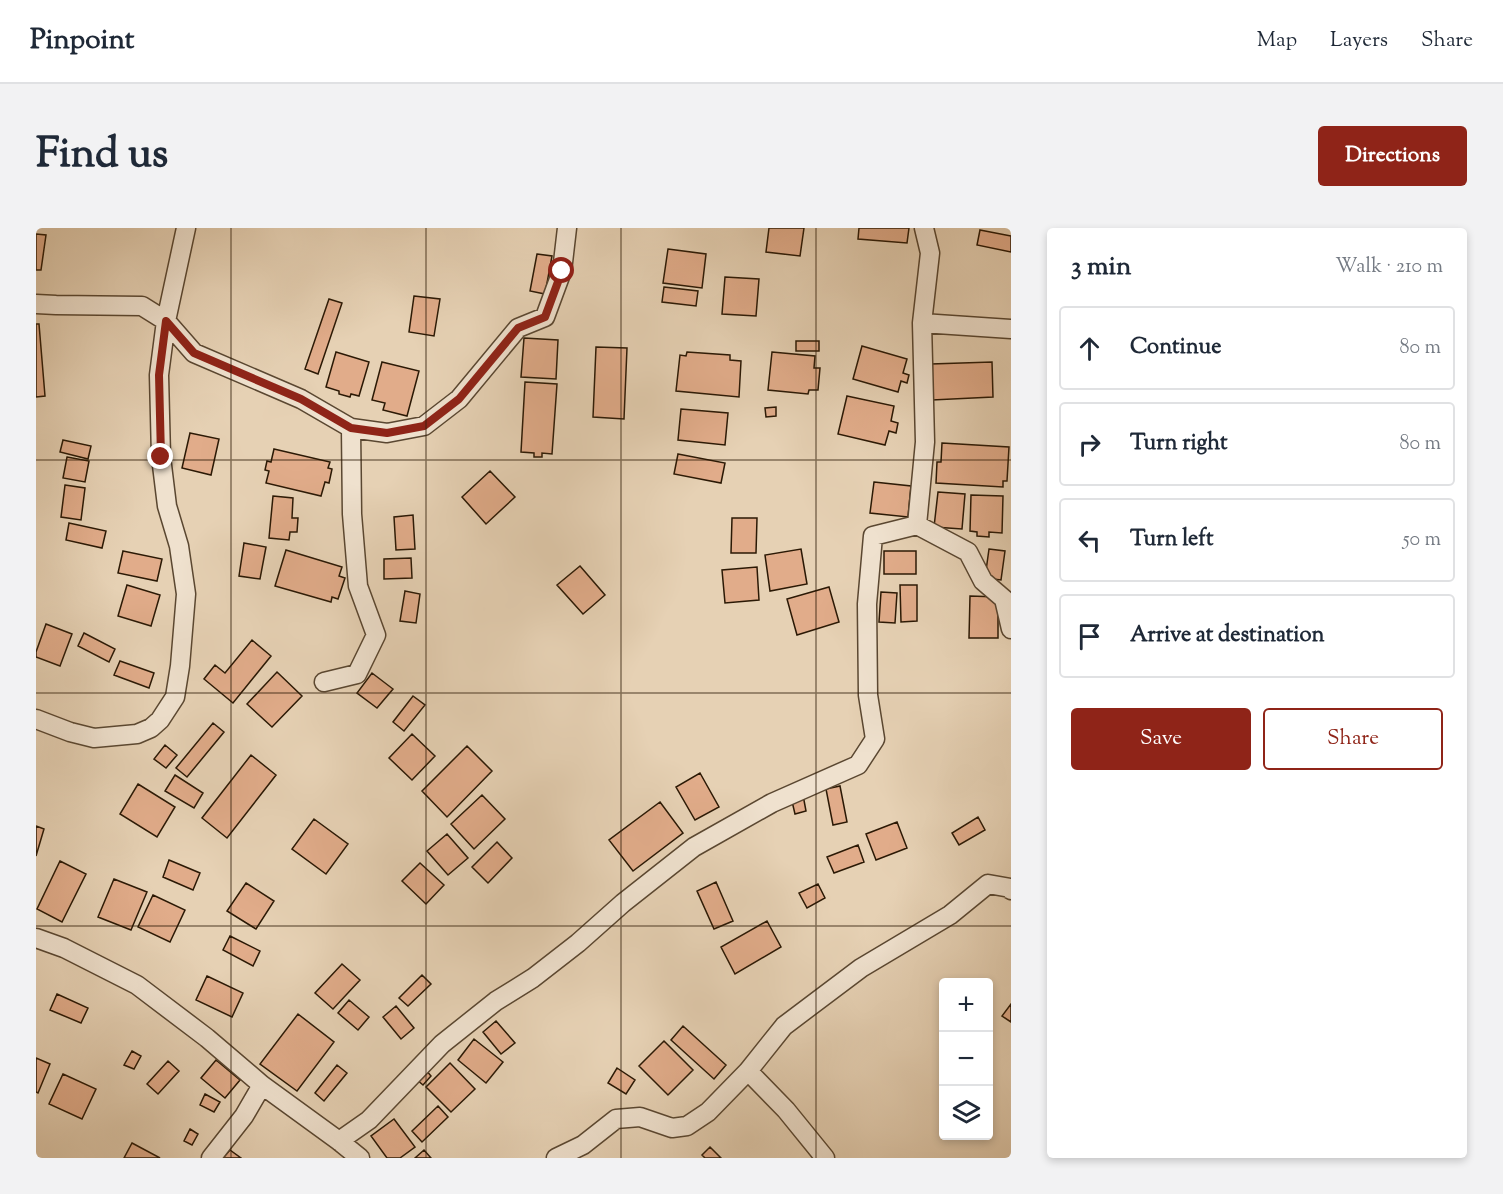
<!DOCTYPE html>
<html lang="en">
<head>
<meta charset="utf-8">
<style>
  :root { --surface:#fff; --page:#f2f2f3; --text:#1f2937; --muted:#747a83; --line:#e0e1e3; --accent:#8f2418 }
  body { margin:0; font-family:"Sorts Mill Goudy",serif; background:var(--page); color:var(--text) }
  .controls { position:absolute; right:18px; bottom:18px; display:grid; overflow:hidden; border-radius:6px; box-shadow:0 3px 9px #0003 }
  .controls button { width:54px; height:54px; display:grid; place-items:center; padding:0; border:0; border-bottom:2px solid var(--line); background:var(--surface); color:var(--text); font:30px sans-serif }
  .stop { position:absolute; width:18px; height:18px; margin:-14px; border:4px solid #8f2418; border-radius:50%; background:#fff }
  .stop.end { background:#8f2418; border-color:#fff; box-shadow:0 2px 6px #0008 }
  .list { margin:0; padding:0; list-style:none }
  h2 { display:flex; justify-content:space-between; align-items:center; height:78px; margin:0; padding:0 24px; font-size:26px }
  h2 small { font-size:20px; font-weight:400; color:var(--muted) }
  .list li { display:grid; grid-template-columns:39px 1fr auto; gap:18px; align-items:center; box-sizing:border-box; height:84px; margin:0 12px 12px; padding:0 12px; border:2px solid var(--line); border-radius:6px }
  .list b { display:block; font-size:22px; white-space:nowrap }
  .list em { font-size:20px; font-style:normal; color:var(--muted) }
  .actions { display:flex; gap:12px; padding:18px 24px }
  .actions a { flex:1; padding:14px 0; border:2px solid var(--accent); border-radius:6px; text-align:center; font-size:21px; color:var(--accent) }
  .actions .main { background:var(--accent); color:#fff }
  .icon { flex:none; width:33px; height:33px; fill:none; stroke:currentColor; stroke-width:2; stroke-linecap:round; stroke-linejoin:round }
  .map { position:relative; flex:none; width:975px; height:930px; overflow:hidden; border-radius:6px }
  header { display:flex; align-items:center; gap:36px; box-sizing:border-box; height:84px; padding:0 30px; background:var(--surface); border-bottom:2px solid var(--line) }
  header strong { font-size:28px }
  nav { display:flex; gap:33px; margin-inline-start:auto; font-size:21px }
  .intro { display:flex; align-items:center; justify-content:space-between; box-sizing:border-box; height:144px; padding:0 36px }
  h1 { margin:0; font-size:42px }
  .button { padding:15px 27px; border-radius:6px; background:var(--accent); color:#fff; font-size:21px; font-weight:700 }
  main { display:flex; gap:36px; padding:0 36px }
  aside { flex:1; background:var(--surface); border-radius:6px; box-shadow:0 3px 9px #0003 }
  .map>svg:first-child { display:block }
  .building { fill:#e1ac8a; stroke:#2b1905; stroke-width:1.5 }
  .lines { fill:none; stroke-linecap:round; stroke-linejoin:round }
  .street-casing { stroke:#5a4731; stroke-width:21 }
  .street { stroke:#efe1ce; stroke-width:18 }
  .route { stroke:#8f2418; stroke-width:8 }
  .grid { fill:none; stroke:#2b1905; stroke-width:1.5; stroke-opacity:0.55 }
</style>
</head>
<body>
<header>
<strong>Pinpoint</strong>
<nav><a>Map</a><a>Layers</a><a>Share</a></nav>
</header>
<div class="intro"><h1>Find us</h1><a class="button">Directions</a></div>
<main>
<div class="map">
<svg width="975" height="930" viewBox="0 0 975 930">
  <rect width="100%" height="100%" fill="#e6d1b4"/>
  <filter id="stains"><feTurbulence type="fractalNoise" baseFrequency=".00333" numOctaves="4"/><feColorMatrix values="0 0 0 0 .2 0 0 0 0 .09 0 0 0 0 .02 0 0 0 .5 -.17"/></filter>
  <radialGradient id="worn" r=".72"><stop offset=".6" stop-color="#630" stop-opacity="0"/><stop offset="1" stop-color="#630" stop-opacity=".3"/></radialGradient>
  <path class="building" d="M733,0H768L764,28L730,24Z
    M823,0H873L871,15L822,11Z
    M944,2L975,8V24L941,17Z
    M0,6L10,7L5,42H0Z
    M632,21L670,26L666,60L627,55Z
    M501,26L516,28L509,66L494,63Z
    M689,49L723,51L720,88L686,86Z
    M628,59L662,63L660,78L626,74Z
    M378,68L404,71L398,108L373,104Z
    M293,71L306,75L282,146L269,141Z
    M0,96H3L9,168L0,169Z
    M488,110L522,112L520,151L485,149Z
    M760,113H783V123H760Z
    M826,118L871,131L867,145L873,147L871,155L865,153L862,164L817,151Z
    M560,119L591,120L588,191L557,189Z
    M300,124L333,134L323,168L315,166L314,169L303,166V163L290,159Z
    M651,124L694,127V132L705,133L703,169L640,163L644,127L650,128Z
    M736,124L779,128L778,140H784L782,162H773L772,166L732,162Z
    M346,134L383,143L371,188L347,182L349,175L336,172Z
    M956,134L957,169L896,172L895,136Z
    M489,154L521,156L516,226L506,225V229H498V225L485,224Z
    M811,168L858,178L855,193L862,195L860,205L853,203L849,217L802,206Z
    M740,179V188L730,189L729,180Z
    M645,181L692,185L689,217L642,212Z
    M154,205L183,211L175,247L146,240Z
    M27,212L55,218L52,231L24,224Z
    M906,215L973,219L971,253H967V259L900,255L901,234H905Z
    M238,221L294,234L292,240L296,241L293,255L289,254L285,268L230,255L233,243L229,242L231,233L235,234Z
    M642,226L689,235L685,255L638,246Z
    M31,229L53,233L49,254L27,250Z
    M454,243L479,269L450,296L426,269Z
    M838,254L875,258L872,289L834,285Z
    M29,257L49,260L45,292L25,289Z
    M902,264L929,266L926,301L898,299Z
    M935,267L967,268L966,305L953,304V309L941,308V304L934,303Z
    M237,268L257,270L256,290H262L261,304H254L253,312L233,310Z
    M377,287L379,321L360,322L358,289Z
    M696,290H721L720,325H695Z
    M33,295L70,303L66,320L30,312Z
    M208,315L230,319L224,351L203,348Z
    M765,321L771,356L734,363L729,327Z
    M953,321L969,323L965,352L949,350Z
    M250,322L306,339L303,348L309,350L302,371L296,369L295,374L239,358Z
    M87,323L126,331L121,353L82,345Z
    M848,323H880V346H848Z
    M375,330L376,350L348,351V331Z
    M544,338L569,367L547,386L521,357Z
    M721,339L723,372L689,375L686,342Z
    M91,357L124,367L115,398L82,388Z
    M864,357H881V393L865,394Z
    M793,359L803,394L761,407L751,371Z
    M369,363L384,366L380,395L364,393Z
    M845,364L861,365L859,395L843,394Z
    M934,368L962,369V410H933Z
    M10,396L36,406L24,438L0,429V424Z
    M48,405L79,421L73,434L42,418Z
    M216,412L235,428L197,475L168,451L179,437L189,445Z
    M84,433L118,445L113,460L78,447Z
    M241,444L266,468L236,499L211,476Z
    M336,445L357,461L341,480L321,465Z
    M377,468L389,477L368,503L357,494Z
    M177,495L188,504L151,549L140,540Z
    M376,506L399,528L376,552L353,530Z
    M129,517L141,527L130,540L118,531Z
    M431,518L456,543L411,589L386,563Z
    M215,527L240,547L191,610L166,590Z
    M664,545L683,579L659,592L640,559Z
    M139,547L167,565L158,580L129,563Z
    M102,556L139,579L121,609L84,586Z
    M804,558L811,594L797,597L790,561Z
    M446,567L469,591L438,621L415,596Z
    M767,567L770,583L759,586L755,569Z
    M624,574L647,605L597,643L573,612Z
    M942,589L949,602L923,617L916,605Z
    M278,591L312,616L290,646L256,621Z
    M861,594L871,620L840,632L830,606Z
    M0,598L8,601L0,628Z
    M411,606L432,630L412,647L391,623Z
    M461,614L476,630L452,655L436,639Z
    M822,617L828,634L798,645L791,629Z
    M133,632L164,645L157,662L127,649Z
    M24,633L50,646L26,694L1,681Z
    M384,635L408,657L390,676L366,653Z
    M78,651L111,664L95,702L62,689Z
    M680,654L697,693L678,701L661,663Z
    M210,655L238,673L220,701L191,683Z
    M782,656L789,670L771,680L763,665Z
    M117,667L149,682L134,714L102,699Z
    M731,693L745,719L699,746L685,719Z
    M194,708L224,723L217,738L187,722Z
    M306,736L324,752L297,781L279,765Z
    M386,747L395,756L372,778L363,770Z
    M171,748L207,765L196,789L160,772Z
    M21,766L52,780L45,795L14,782Z
    M313,772L333,789L322,802L302,785Z
    M975,776V794L966,788Z
    M360,778L378,800L365,811L347,789Z
    M262,786L298,814L261,863L224,836Z
    M460,793L479,815L465,826L447,804Z
    M647,798L690,837L678,851L635,812Z
    M438,811L467,834L450,855L422,832Z
    M628,813L657,842L632,867L603,838Z
    M96,823L105,828L98,841L88,837Z
    M0,830L14,836L2,865L0,864Z
    M180,832L204,852L189,870L165,850Z
    M132,833L143,843L122,866L111,856Z
    M414,835L439,861L415,884L390,859Z
    M301,837L311,845L288,873L279,865Z
    M581,840L599,852L590,866L572,855Z
    M389,841L395,848L387,857L380,851Z
    M27,846L60,861L46,891L13,876Z
    M169,866L184,874L178,884L164,877Z
    M402,878L412,889L386,914L376,903Z
    M358,891L379,919L364,930H351L335,908Z
    M154,901L162,906L156,917L148,913Z
    M96,915L124,930H88Z
    M674,919L685,930H669L666,927Z
    M194,922L205,930H187Z
    M388,922L395,930H379Z"/>
  <g class="lines">
    <defs>
      <path id="street" d="M888,0L894,25L886,95L975,101
        M0,76L20,77L106,78L130,93L158,125L265,171L315,200L316,286L322,358L340,407L321,446L288,454
        M886,95L889,214L881,297L932,324L947,353L968,371L975,401
        M315,200L351,205L388,198L423,171L482,100L509,89L526,43L531,0
        M0,491L34,504L58,510L101,506L115,500L124,492L139,469L144,438L150,366L143,318L131,278L125,229L123,147L130,93L150,0
        M0,710L28,720L101,757L171,810L226,857L303,913L324,930
        M712,843L750,882L789,930
        M303,913L333,892L406,816L460,773L497,750L542,715L587,675L658,619L736,575L822,537L839,511L832,467L831,376L837,308L881,297
        M175,930L208,888L226,857
        M520,930L547,917L580,891L604,889L636,900L651,898L672,884L712,843L748,798L825,740L914,687L952,656L974,660L975,662"/>
    </defs>
    <use href="#street" class="street-casing"/>
    <use href="#street" class="street"/>
  </g>
  <g class="lines">
    <path class="route" d="M125,229L123,147L130,93L158,125L265,171L315,200L351,205L388,198L423,171L482,100L509,89L526,43"/>
  </g>
  <path class="grid" d="M195,0V930M390,0V930M585,0V930M780,0V930M0,232H975M0,465H975M0,698H975"/>
  <rect width="100%" height="100%" filter="url(#stains)"/>
  <rect width="100%" height="100%" fill="url(#worn)"/>
</svg>
<div class="controls">
<button>+</button>
<button>−</button>
<button><svg class="icon" aria-label="layers" viewBox="0 0 24 24"><path d="M12 4l9 5-9 5-9-5zM3 14l9 5 9-5"/></svg></button>
</div>
<div class="stop" style="left:526px;top:43px"></div>
<div class="stop end" style="left:125px;top:229px"></div>
</div>
<aside>
<h2>3 min<small>Walk · 210 m</small></h2>
<ul class="list">
<li><svg class="icon" aria-label="ahead" viewBox="0 0 24 24"><path d="M12 20V5M6 11l6-6 6 6"/></svg><div><b>Continue</b></div><em>80 m</em></li>
<li><svg class="icon" aria-label="right" viewBox="0 0 24 24"><path d="M7 20v-9h11M14 6l5 5-5 5"/></svg><div><b>Turn right</b></div><em>80 m</em></li>
<li><svg class="icon" aria-label="left" viewBox="0 0 24 24"><path d="M17 20v-9H6M10 6l-5 5 5 5"/></svg><div><b>Turn left</b></div><em>50 m</em></li>
<li><svg class="icon" aria-label="arrive" viewBox="0 0 24 24"><path d="M6 21V4h12l-3 4 3 4H6"/></svg><div><b>Arrive at destination</b></div></li>
</ul>
<div class="actions"><a class="main">Save</a><a>Share</a></div>
</aside>
</main>
</body>
</html>
